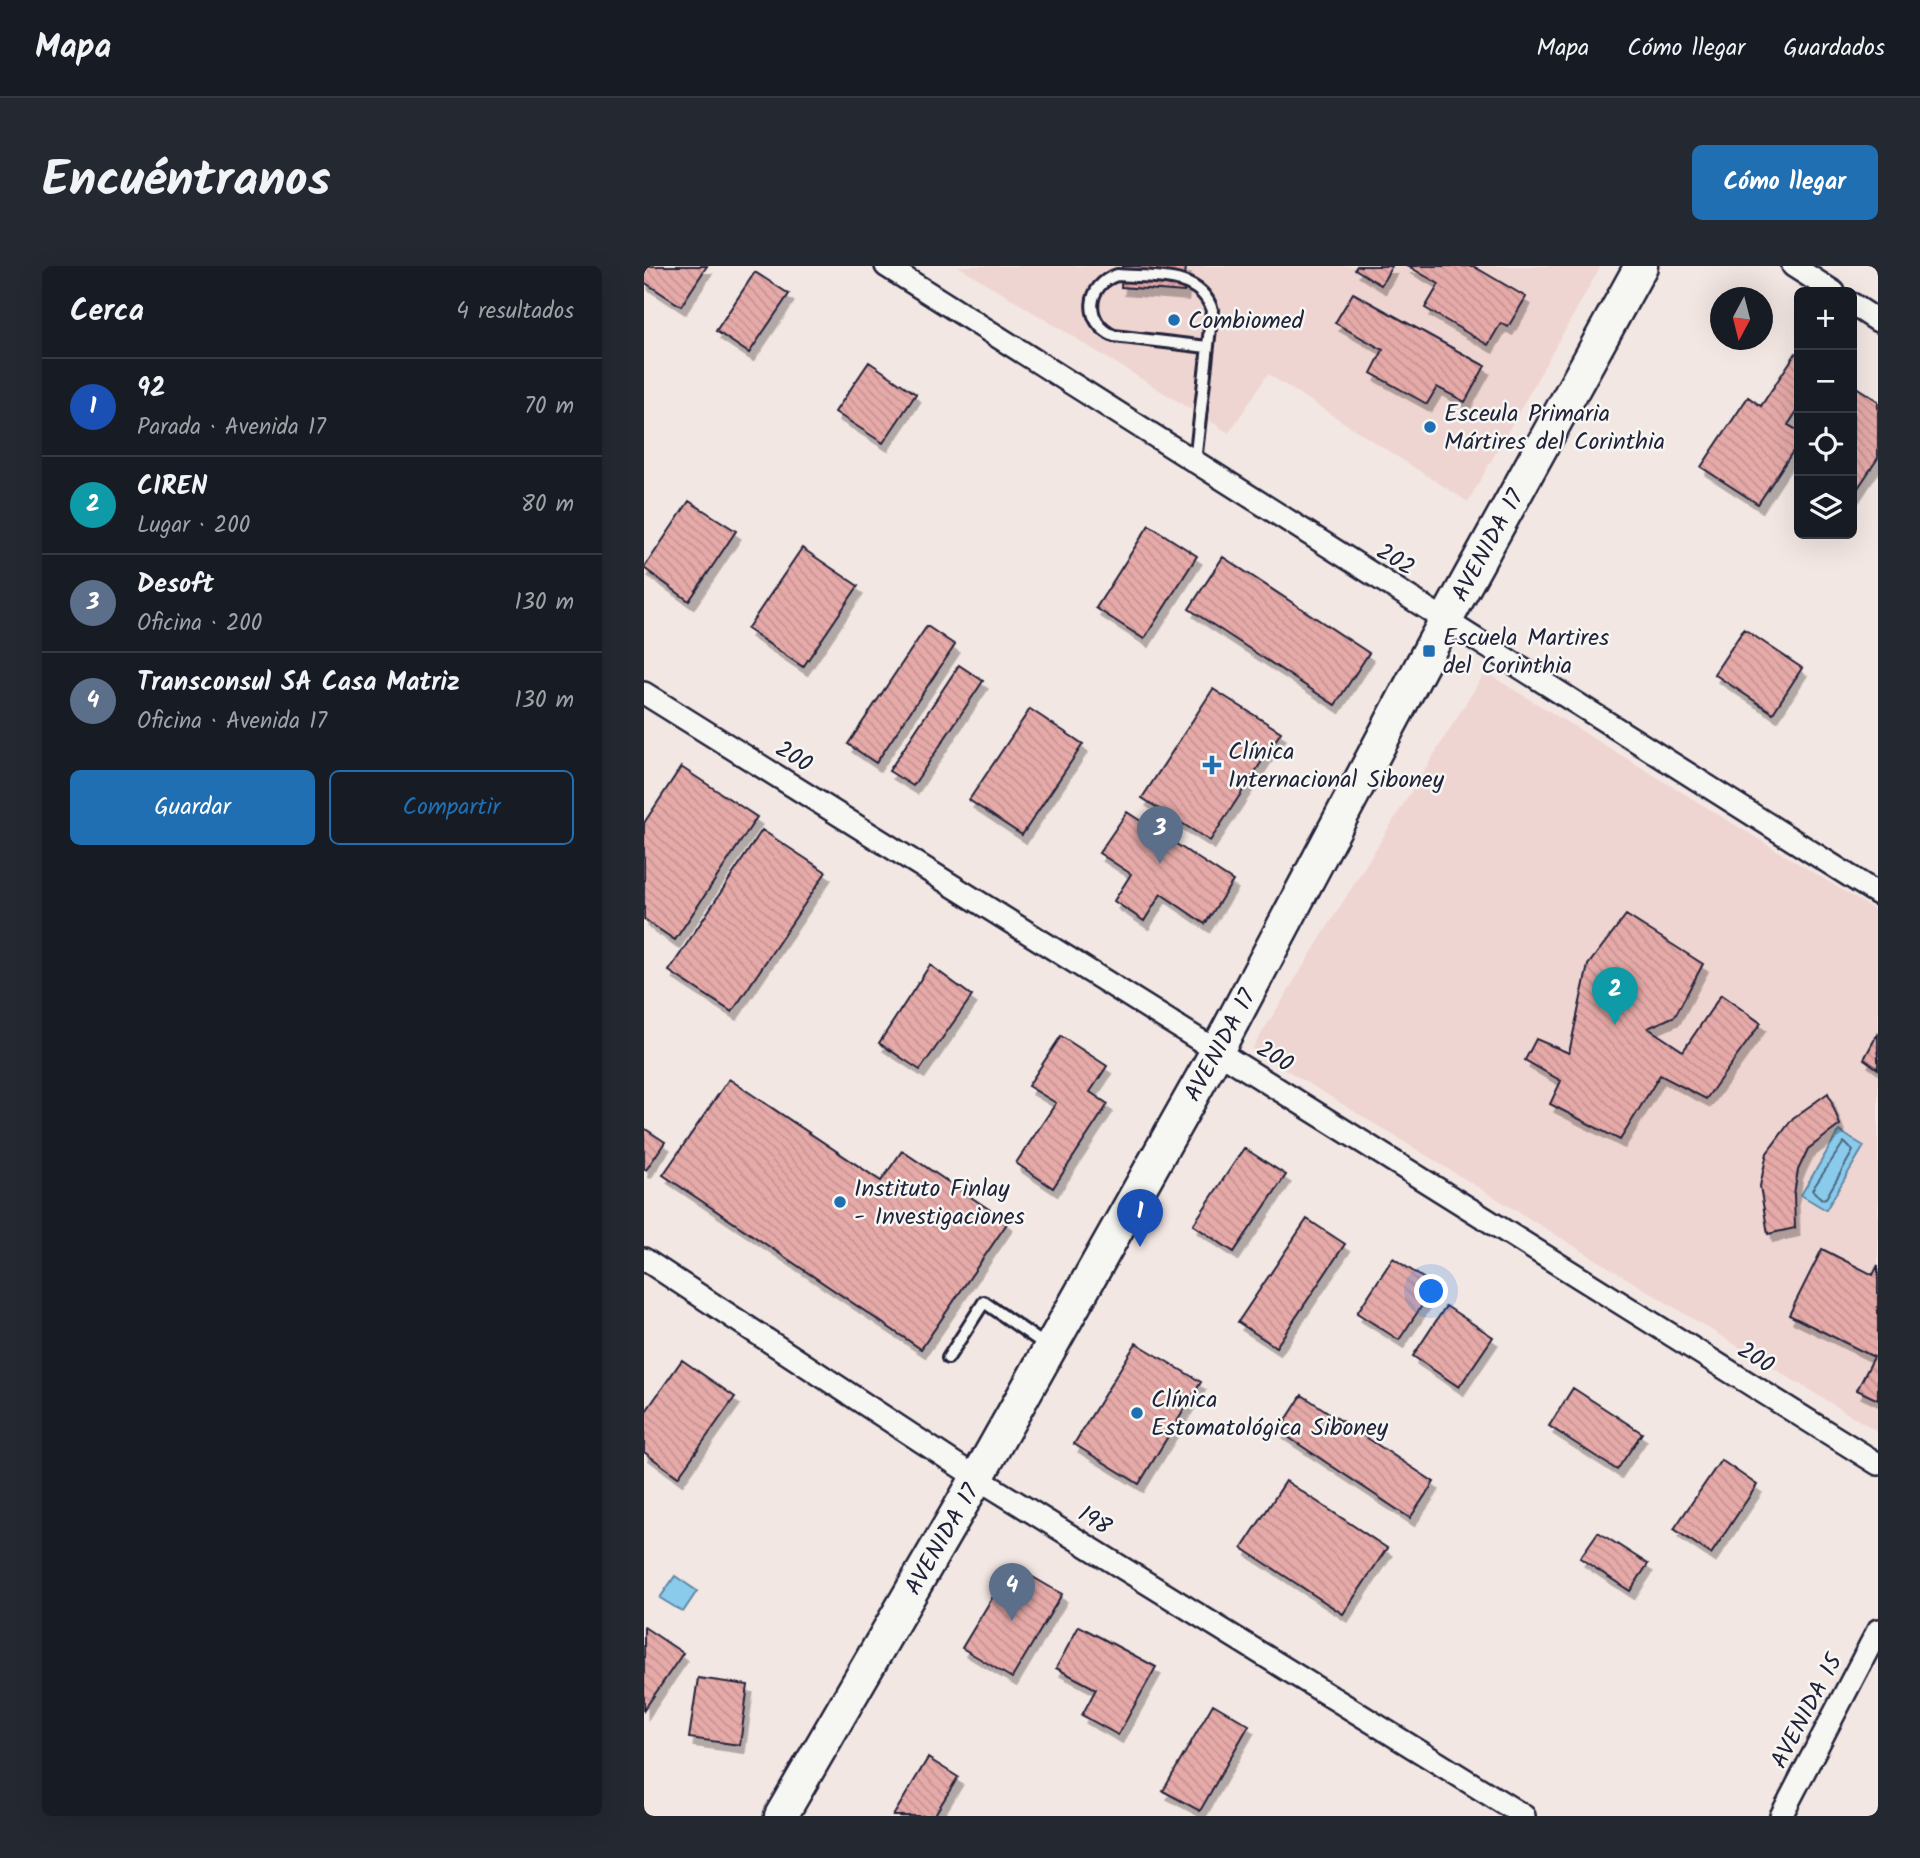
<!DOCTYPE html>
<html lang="es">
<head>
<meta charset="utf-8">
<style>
  :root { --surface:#171b24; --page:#242831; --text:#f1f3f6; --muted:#9ea1a6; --line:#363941; --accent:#1f6fb2 }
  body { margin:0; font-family:Kalam,sans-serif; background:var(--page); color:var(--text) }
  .controls { position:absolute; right:21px; top:21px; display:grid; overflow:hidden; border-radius:10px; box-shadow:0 7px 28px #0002 }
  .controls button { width:63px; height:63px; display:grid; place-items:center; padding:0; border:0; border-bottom:2px solid var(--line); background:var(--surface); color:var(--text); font:35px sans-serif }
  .compass { position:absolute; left:1066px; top:21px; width:63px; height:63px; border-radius:50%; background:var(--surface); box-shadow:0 7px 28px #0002; rotate:187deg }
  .you { position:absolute; left:788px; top:1026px; width:24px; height:24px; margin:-18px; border:5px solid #fff; border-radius:50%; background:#1a73e8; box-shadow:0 0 0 10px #1a73e833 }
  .badge { display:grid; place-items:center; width:46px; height:46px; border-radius:50%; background:var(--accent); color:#fff; font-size:23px; font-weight:700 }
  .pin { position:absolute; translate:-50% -58px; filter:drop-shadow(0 2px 4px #0008) }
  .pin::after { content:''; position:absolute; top:37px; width:24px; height:21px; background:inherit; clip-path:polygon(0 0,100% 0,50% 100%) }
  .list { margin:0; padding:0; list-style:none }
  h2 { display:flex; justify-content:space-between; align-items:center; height:91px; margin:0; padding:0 28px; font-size:30px }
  h2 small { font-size:23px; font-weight:400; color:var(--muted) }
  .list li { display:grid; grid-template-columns:46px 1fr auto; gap:21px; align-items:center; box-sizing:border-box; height:98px; padding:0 28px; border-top:2px solid var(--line) }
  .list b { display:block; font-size:26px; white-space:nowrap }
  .list p { margin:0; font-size:23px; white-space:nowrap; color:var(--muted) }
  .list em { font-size:23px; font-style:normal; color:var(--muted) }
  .actions { display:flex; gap:14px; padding:21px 28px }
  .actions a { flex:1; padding:16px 0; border:2px solid var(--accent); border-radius:10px; text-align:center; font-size:24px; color:var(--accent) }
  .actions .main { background:var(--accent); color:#fff }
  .icon { flex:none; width:38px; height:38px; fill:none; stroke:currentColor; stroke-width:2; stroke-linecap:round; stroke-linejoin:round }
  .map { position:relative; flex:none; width:1234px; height:1550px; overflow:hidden; border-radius:10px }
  header { display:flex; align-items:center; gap:42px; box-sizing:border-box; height:98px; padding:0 35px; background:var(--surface); border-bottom:2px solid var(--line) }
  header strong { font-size:33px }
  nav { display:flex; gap:38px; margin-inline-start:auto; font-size:24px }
  .intro { display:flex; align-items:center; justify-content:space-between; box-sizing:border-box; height:168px; padding:0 42px }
  h1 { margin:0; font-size:49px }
  .button { padding:18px 32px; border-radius:10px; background:var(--accent); color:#fff; font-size:24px; font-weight:700 }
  main { display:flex; gap:42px; padding:0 42px }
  aside { flex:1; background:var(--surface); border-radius:10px; box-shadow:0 7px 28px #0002 }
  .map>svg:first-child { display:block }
  .built { fill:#efd5d1 }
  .water { fill:#8acbeb; stroke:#6087a5; stroke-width:2 }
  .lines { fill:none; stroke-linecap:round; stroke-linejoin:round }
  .shore { stroke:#4c6681; stroke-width:2 }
  .building { fill:url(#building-back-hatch); stroke:#22223b; stroke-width:2; filter:url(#shadow) }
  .lane-casing { stroke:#22223b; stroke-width:16 }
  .street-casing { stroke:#22223b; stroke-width:26 }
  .secondary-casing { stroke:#22223b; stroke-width:37 }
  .lane { stroke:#f6f6f2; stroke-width:10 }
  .street { stroke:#f6f6f2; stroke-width:21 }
  .secondary { stroke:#f6f6f2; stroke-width:32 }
  .poi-dot { fill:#1f6fb2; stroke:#f6f6f2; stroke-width:2.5 }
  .labels { text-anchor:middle; stroke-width:5; stroke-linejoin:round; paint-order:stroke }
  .poi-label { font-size:24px; fill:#22223b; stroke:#f6f6f2; text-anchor:start }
  .street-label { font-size:24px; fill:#22223b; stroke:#f6f6f2 }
</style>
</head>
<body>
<header>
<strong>Mapa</strong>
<nav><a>Mapa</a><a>Cómo llegar</a><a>Guardados</a></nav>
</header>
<div class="intro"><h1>Encuéntranos</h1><a class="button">Cómo llegar</a></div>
<main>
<aside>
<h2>Cerca<small>4 resultados</small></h2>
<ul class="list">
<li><span class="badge" style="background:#1a4fb4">1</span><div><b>92</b><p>Parada · Avenida 17</p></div><em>70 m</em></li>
<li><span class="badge" style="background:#0f9aa8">2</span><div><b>CIREN</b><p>Lugar · 200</p></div><em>80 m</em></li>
<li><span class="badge" style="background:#5c6f8a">3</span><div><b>Desoft</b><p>Oficina · 200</p></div><em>130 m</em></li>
<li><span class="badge" style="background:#5c6f8a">4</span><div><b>Transconsul SA Casa Matriz</b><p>Oficina · Avenida 17</p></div><em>130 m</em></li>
</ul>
<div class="actions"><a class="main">Guardar</a><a>Compartir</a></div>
</aside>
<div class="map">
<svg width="1234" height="1550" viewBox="0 0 1234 1550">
  <defs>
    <pattern id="building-back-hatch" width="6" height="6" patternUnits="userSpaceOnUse" patternTransform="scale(1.75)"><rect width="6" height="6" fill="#e6aaa8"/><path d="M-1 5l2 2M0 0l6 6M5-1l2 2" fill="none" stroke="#c59292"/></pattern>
    <filter id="shadow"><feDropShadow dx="4.5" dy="8" stdDeviation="0" flood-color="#0004"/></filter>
  </defs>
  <rect width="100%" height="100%" fill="#f3e7e3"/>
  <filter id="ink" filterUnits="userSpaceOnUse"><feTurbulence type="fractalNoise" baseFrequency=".0143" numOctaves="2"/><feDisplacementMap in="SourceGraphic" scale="14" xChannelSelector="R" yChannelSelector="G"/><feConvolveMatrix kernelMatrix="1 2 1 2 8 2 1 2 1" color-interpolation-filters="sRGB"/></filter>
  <g filter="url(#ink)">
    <path class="built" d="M314,0H957L824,236L624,108L585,167Z
      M841,406L1234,646V1166L608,783Z"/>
    <path class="water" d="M1195,865L1220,880L1182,944L1157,929Z
      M31,1310L53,1325L39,1346L16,1332Z"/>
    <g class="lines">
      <path class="shore" d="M1200,876L1209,885L1182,932L1178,933L1168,924Z"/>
    </g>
    <path class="building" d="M0,0H63L37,40L0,16Z
      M479,0H542L540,26L477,21Z
      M713,0H748L737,19L711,3Z
      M764,0H829L882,31L864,61L857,57L844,79L781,42L795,18Z
      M111,6L145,28L105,87L72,65Z
      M709,27L841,100L821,136L793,121L783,138L727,107L739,84L691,57Z
      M1152,87L1155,89V142L1144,159L1155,165V176L1114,238L1057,201L1104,131L1117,140Z
      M225,96L272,128L239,177L191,146Z
      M1209,119L1234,135V192L1208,231Z
      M45,235L92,265L45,335L0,302Z
      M505,259L553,290L500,373L452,342Z
      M158,282L214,320L159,401L103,363Z
      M579,291L725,387L691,439L545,343Z
      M283,360L311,379L232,497L204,478Z
      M1100,363L1158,402L1129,447L1070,408Z
      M315,399L339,415L269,520L245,505Z
      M569,423L637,466L566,575L498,532Z
      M386,443L439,478L378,569L325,534Z
      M37,501L113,551L31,674L0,653V557Z
      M483,546L589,615L561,658L517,628L500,655L470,635L487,608L455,587Z
      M118,564L182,606L88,746L25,705Z
      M982,649L1059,698L1031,750L1004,762L1039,785L1077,729L1117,757L1062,833L1016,809L976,874L906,838L917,815L881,794L892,773L925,787L944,699Z
      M286,699L328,730L276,804L235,777Z
      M1234,767V803L1220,793Z
      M417,770L463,800L446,826L464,838L409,922L372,897L412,837L384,820Z
      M85,813L237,915L258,885L364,956L277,1083L19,909Z
      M1184,827L1196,859L1164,883L1154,904L1150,928L1151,962L1124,968L1116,920L1123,887L1149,852Z
      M0,862L21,876L2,904L0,903Z
      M600,882L642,909L590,986L549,959Z
      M663,953L701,978L632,1081L594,1056Z
      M1178,983L1229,1009L1234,999V1134L1213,1124L1230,1091L1145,1049Z
      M749,992L791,1020L755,1074L713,1047Z
      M802,1040L849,1071L815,1121L769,1090Z
      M492,1077L557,1116L495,1218L430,1178Z
      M38,1094L91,1131L34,1211L0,1186V1148Z
      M929,1122L998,1167L973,1204L905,1160Z
      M658,1129L790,1216L766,1252L635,1165Z
      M1077,1194L1113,1219L1067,1288L1030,1263Z
      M642,1215L743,1282L699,1348L598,1282Z
      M954,1266L1004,1298L986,1325L936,1292Z
      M368,1299L418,1328L368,1412L318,1382Z
      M435,1360L512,1401L474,1469L438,1449L452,1423L412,1402Z
      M0,1361L39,1387L0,1444Z
      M54,1412L104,1419L96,1479L45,1472Z
      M569,1438L605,1459L556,1545L519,1525Z
      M284,1492L314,1511L290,1550H249Z"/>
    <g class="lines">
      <defs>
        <path id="lane" d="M551,196L568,44C556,5 506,12 473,9C442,19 439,56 470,70L563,81
          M304,1092L340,1036L404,1081"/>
        <path id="street" d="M242,0L1234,628
          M1149,0L1190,26
          M1208,38L1234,55
          M0,427L1234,1198
          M0,993L333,1212L880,1550
          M1137,1550L1234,1364"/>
        <g id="secondary">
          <path id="s1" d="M137,1550L333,1212L573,785L785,385L997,0"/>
        </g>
      </defs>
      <use href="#lane" class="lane-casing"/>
      <use href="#street" class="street-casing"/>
      <use href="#secondary" class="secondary-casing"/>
      <use href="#lane" class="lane"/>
      <use href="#street" class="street"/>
      <use href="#secondary" class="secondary"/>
    </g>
  </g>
  <g class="poi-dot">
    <circle cx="530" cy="54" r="7"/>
    <circle cx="786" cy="161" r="7"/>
    <rect x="778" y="378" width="14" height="14" rx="3.5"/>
    <path d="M564.5 488.5h7v7h7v7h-7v7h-7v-7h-7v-7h7z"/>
    <circle cx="196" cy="936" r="7"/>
    <circle cx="493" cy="1147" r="7"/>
  </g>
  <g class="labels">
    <g class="poi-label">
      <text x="544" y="62">Combiomed</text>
      <text x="800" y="155">Esceula Primaria<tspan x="800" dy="28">Mártires del Corinthia</tspan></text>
      <text x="799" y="379">Escuela Martires<tspan x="799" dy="28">del Corinthia</tspan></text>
      <text x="584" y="493">Clínica<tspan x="584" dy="28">Internacional Siboney</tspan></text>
      <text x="210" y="930">Instituto Finlay<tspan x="210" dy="28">- Investigaciones</tspan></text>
      <text x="507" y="1141">Clínica<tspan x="507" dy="28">Estomatológica Siboney</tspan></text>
    </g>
    <g class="street-label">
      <text dy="8" stroke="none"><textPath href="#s1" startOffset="1454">AVENIDA 17</textPath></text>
      <text transform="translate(752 293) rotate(32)" y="8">202</text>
      <text transform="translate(150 490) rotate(32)" y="8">200</text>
      <text dy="8" stroke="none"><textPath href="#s1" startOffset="887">AVENIDA 17</textPath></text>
      <text transform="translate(631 790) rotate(32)" y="8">200</text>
      <text transform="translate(1112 1091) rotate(32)" y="8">200</text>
      <text transform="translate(451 1254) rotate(32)" y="8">198</text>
      <text dy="8" stroke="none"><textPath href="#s1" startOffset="320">AVENIDA 17</textPath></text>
      <text transform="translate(1162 1445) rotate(-62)" y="8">AVENIDA 15</text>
    </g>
  </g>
</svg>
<div class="controls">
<button>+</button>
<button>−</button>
<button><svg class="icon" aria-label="locate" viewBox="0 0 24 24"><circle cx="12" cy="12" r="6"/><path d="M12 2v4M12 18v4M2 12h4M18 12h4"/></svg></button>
<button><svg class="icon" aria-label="layers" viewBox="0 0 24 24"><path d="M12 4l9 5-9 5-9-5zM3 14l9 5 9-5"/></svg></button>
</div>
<svg class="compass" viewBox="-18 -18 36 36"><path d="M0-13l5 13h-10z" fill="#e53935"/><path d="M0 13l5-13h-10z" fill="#9ea1a6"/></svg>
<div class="you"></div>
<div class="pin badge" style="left:496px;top:981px;background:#1a4fb4">1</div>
<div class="pin badge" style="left:971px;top:759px;background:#0f9aa8">2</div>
<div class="pin badge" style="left:516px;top:598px;background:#5c6f8a">3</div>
<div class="pin badge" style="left:368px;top:1355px;background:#5c6f8a">4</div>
</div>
</main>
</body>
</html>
